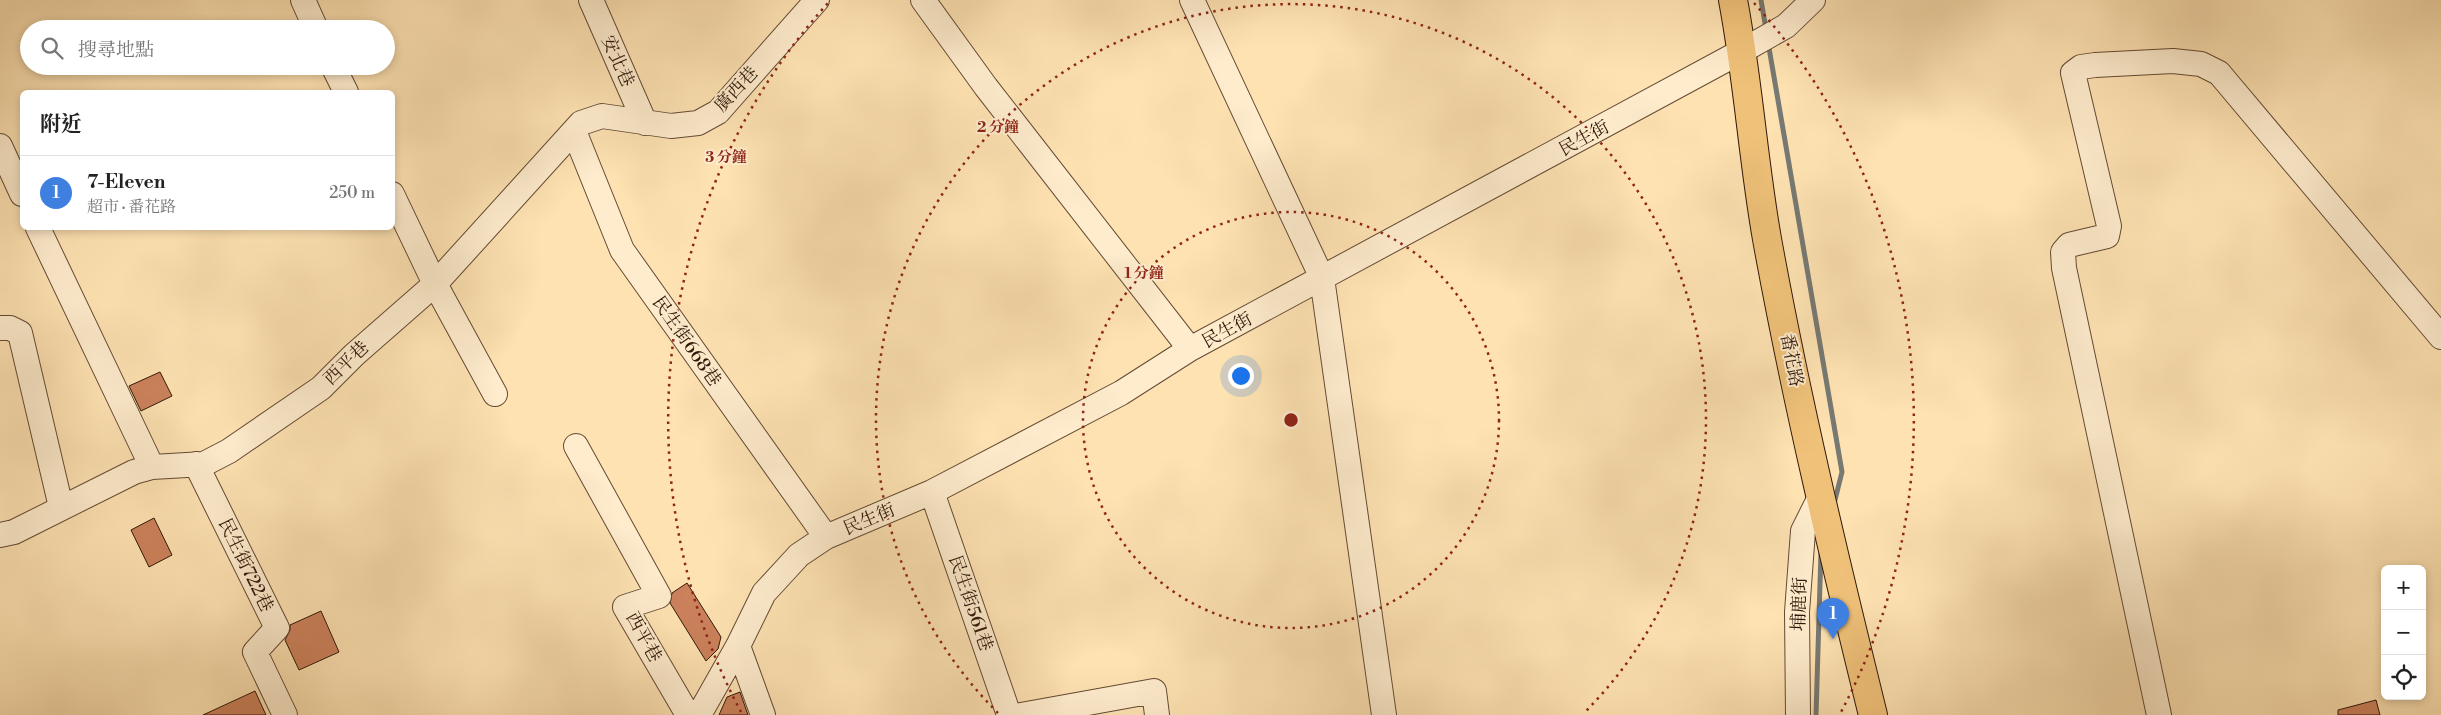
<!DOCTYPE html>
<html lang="zh-TW">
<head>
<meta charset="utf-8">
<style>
  :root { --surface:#fff; --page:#f2f2f2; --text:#222; --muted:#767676; --line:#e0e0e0; --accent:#db2777 }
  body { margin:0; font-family:"Libre Bodoni","Noto Serif TC",serif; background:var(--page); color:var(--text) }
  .controls { position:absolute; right:15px; bottom:15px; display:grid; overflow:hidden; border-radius:8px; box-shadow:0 2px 8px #0003 }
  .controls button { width:45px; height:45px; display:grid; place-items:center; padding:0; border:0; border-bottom:1px solid var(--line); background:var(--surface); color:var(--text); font:25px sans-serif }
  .you { position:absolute; left:1240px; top:375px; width:18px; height:18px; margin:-12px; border:4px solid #fff; border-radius:50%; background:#1a73e8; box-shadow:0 0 0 8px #1a73e833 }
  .badge { display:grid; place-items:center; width:32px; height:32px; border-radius:50%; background:var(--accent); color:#fff; font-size:16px; font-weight:700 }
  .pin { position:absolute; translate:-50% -41px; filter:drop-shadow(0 1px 2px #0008) }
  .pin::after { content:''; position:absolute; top:26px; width:18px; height:15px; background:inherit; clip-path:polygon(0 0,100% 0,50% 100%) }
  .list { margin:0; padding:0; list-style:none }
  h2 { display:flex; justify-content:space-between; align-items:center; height:65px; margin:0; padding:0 20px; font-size:21px }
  h2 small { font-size:16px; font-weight:400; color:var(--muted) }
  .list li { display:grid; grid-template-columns:32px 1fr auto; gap:15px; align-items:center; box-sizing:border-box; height:75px; padding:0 20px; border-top:1px solid var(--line) }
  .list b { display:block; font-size:19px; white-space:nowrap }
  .list p { margin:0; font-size:16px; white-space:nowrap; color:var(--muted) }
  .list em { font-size:16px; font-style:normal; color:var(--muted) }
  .icon { flex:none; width:28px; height:28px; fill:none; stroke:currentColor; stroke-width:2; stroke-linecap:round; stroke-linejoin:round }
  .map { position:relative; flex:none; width:2441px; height:715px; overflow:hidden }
  .search { position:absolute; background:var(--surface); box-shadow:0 2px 8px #0003; left:20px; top:20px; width:375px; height:55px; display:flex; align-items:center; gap:12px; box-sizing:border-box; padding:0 18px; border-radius:28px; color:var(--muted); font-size:19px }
  .panel { position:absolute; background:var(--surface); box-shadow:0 2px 8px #0003; left:20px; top:90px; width:375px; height:140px; border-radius:8px }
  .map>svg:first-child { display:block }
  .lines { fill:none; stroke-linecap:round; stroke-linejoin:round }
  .stream { stroke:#777973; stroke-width:5 }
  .building { fill:#cc825c; stroke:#30180a }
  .minor-casing { stroke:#644a34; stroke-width:26 }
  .major-casing { stroke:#30180a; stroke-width:30 }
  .minor { stroke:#feeccd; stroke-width:24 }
  .major { stroke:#efc179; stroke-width:28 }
  .ring { fill:none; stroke:#8f2418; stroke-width:2.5; stroke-dasharray:2.5 5 }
  .labels { text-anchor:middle; stroke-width:4; stroke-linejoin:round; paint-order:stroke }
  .street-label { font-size:18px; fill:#30180a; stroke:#feeccd }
  .centre { fill:#8f2418; stroke:#feeccd; stroke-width:2.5 }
  .ring-label { font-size:15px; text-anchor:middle; font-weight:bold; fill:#8f2418; stroke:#feeccd; stroke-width:4; stroke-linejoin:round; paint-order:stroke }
</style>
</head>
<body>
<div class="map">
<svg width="2441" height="715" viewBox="0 0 2441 715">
  <rect width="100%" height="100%" fill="#fee2b2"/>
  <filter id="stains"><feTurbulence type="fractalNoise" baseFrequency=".004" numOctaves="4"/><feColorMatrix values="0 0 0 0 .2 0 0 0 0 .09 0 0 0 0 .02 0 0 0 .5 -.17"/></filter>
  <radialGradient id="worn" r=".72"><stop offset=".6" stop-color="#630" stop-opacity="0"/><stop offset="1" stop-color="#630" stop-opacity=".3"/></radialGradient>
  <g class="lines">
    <path class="stream" d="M1761,0L1766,29
      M1768,42L1842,472L1834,504
      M1816,715L1821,551"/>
  </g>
  <path class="building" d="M160,372L172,396L141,411L129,386Z
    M154,518L172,555L149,567L131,530Z
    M687,583L721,637L718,649L706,661L670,603L672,593Z
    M321,611L339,652L299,670L285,640L290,630V625Z
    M255,691L266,715H203Z
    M740,692L748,715H719L727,697Z
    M2376,700L2380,715H2338V710Z"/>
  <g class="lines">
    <defs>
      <path id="minor" d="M303,0L316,29
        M591,0L645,123
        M923,0L986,87L1190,349
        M1192,0L1322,278L1384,715
        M333,66L346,92
        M574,131L622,250L826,537
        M0,146L22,194
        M392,194L435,284L495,394
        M38,228L152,467
        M0,328H10L20,333L61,507
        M576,446L659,596L625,607L688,715
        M196,464L277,628L255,652L285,715
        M932,492L1009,715
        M0,535L14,532L134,472L152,467L204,464L229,451L321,388L354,355L435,284L581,123L602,116L671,126L698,123L718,112L817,0
        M738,646L763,715
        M699,715L738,646L764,593L799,555L826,537L932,492L1121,393L1190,349L1742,51L1786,26L1813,0
        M1021,715L1154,691L1157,715
        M1798,715L1797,612L1803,531L1820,497
        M2159,715L2064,268L2063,252L2069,245L2107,236L2109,226L2073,73L2081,67L2095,65L2173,61L2201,64L2219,73L2441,337"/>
      <path id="major" d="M1733,0C1748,79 1753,160 1767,239C1796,399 1834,557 1873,715"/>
    </defs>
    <use href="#minor" class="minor-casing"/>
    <use href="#major" class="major-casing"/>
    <use href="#minor" class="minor"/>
    <use href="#major" class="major"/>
  </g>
  <g class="ring">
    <circle cx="1291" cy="420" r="208"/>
    <path d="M998 713A415 415 0 1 1 1584 713"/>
    <path d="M741 712A623 623 0 0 1 828 3M1754 3A623 623 0 0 1 1841 712"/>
  </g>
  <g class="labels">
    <g class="street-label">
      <text transform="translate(618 61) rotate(66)" y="6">安北巷</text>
      <text transform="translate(736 89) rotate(-47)" y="6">廣西巷</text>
      <text transform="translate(1584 138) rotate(-29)" y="6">民生街</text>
      <text transform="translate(1227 330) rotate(-29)" y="6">民生街</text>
      <text transform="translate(687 341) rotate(55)" y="6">民生街668巷</text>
      <text transform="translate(1792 360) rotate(79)" y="6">番花路</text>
      <text transform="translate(346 363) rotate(-44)" y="6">西平巷</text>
      <text transform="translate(869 519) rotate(-23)" y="6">民生街</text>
      <text transform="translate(246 565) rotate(64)" y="6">民生街722巷</text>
      <text transform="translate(971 603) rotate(71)" y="6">民生街561巷</text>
      <text transform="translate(1799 604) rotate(-88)" y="6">埔鹿街</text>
      <text transform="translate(644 637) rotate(61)" y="6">西平巷</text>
    </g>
  </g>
  <circle cx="1291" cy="420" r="8" class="centre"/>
  <g class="ring-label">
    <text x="998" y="132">2 分鐘</text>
    <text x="726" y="162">3 分鐘</text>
    <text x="1144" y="278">1 分鐘</text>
  </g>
  <rect width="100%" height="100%" filter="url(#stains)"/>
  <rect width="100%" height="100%" fill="url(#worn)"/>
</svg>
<div class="controls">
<button>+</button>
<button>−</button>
<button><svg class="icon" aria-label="locate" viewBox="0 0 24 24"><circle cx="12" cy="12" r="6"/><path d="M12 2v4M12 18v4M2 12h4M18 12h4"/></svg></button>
</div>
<div class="you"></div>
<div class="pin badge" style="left:1833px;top:639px;background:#3f7fe0">1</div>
<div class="search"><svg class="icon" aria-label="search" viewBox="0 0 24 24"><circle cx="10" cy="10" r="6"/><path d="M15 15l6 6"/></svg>搜尋地點</div>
<section class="panel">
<h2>附近<small></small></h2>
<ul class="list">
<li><span class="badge" style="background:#3f7fe0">1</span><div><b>7-Eleven</b><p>超市 · 番花路</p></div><em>250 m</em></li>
</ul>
</section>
</div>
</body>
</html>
